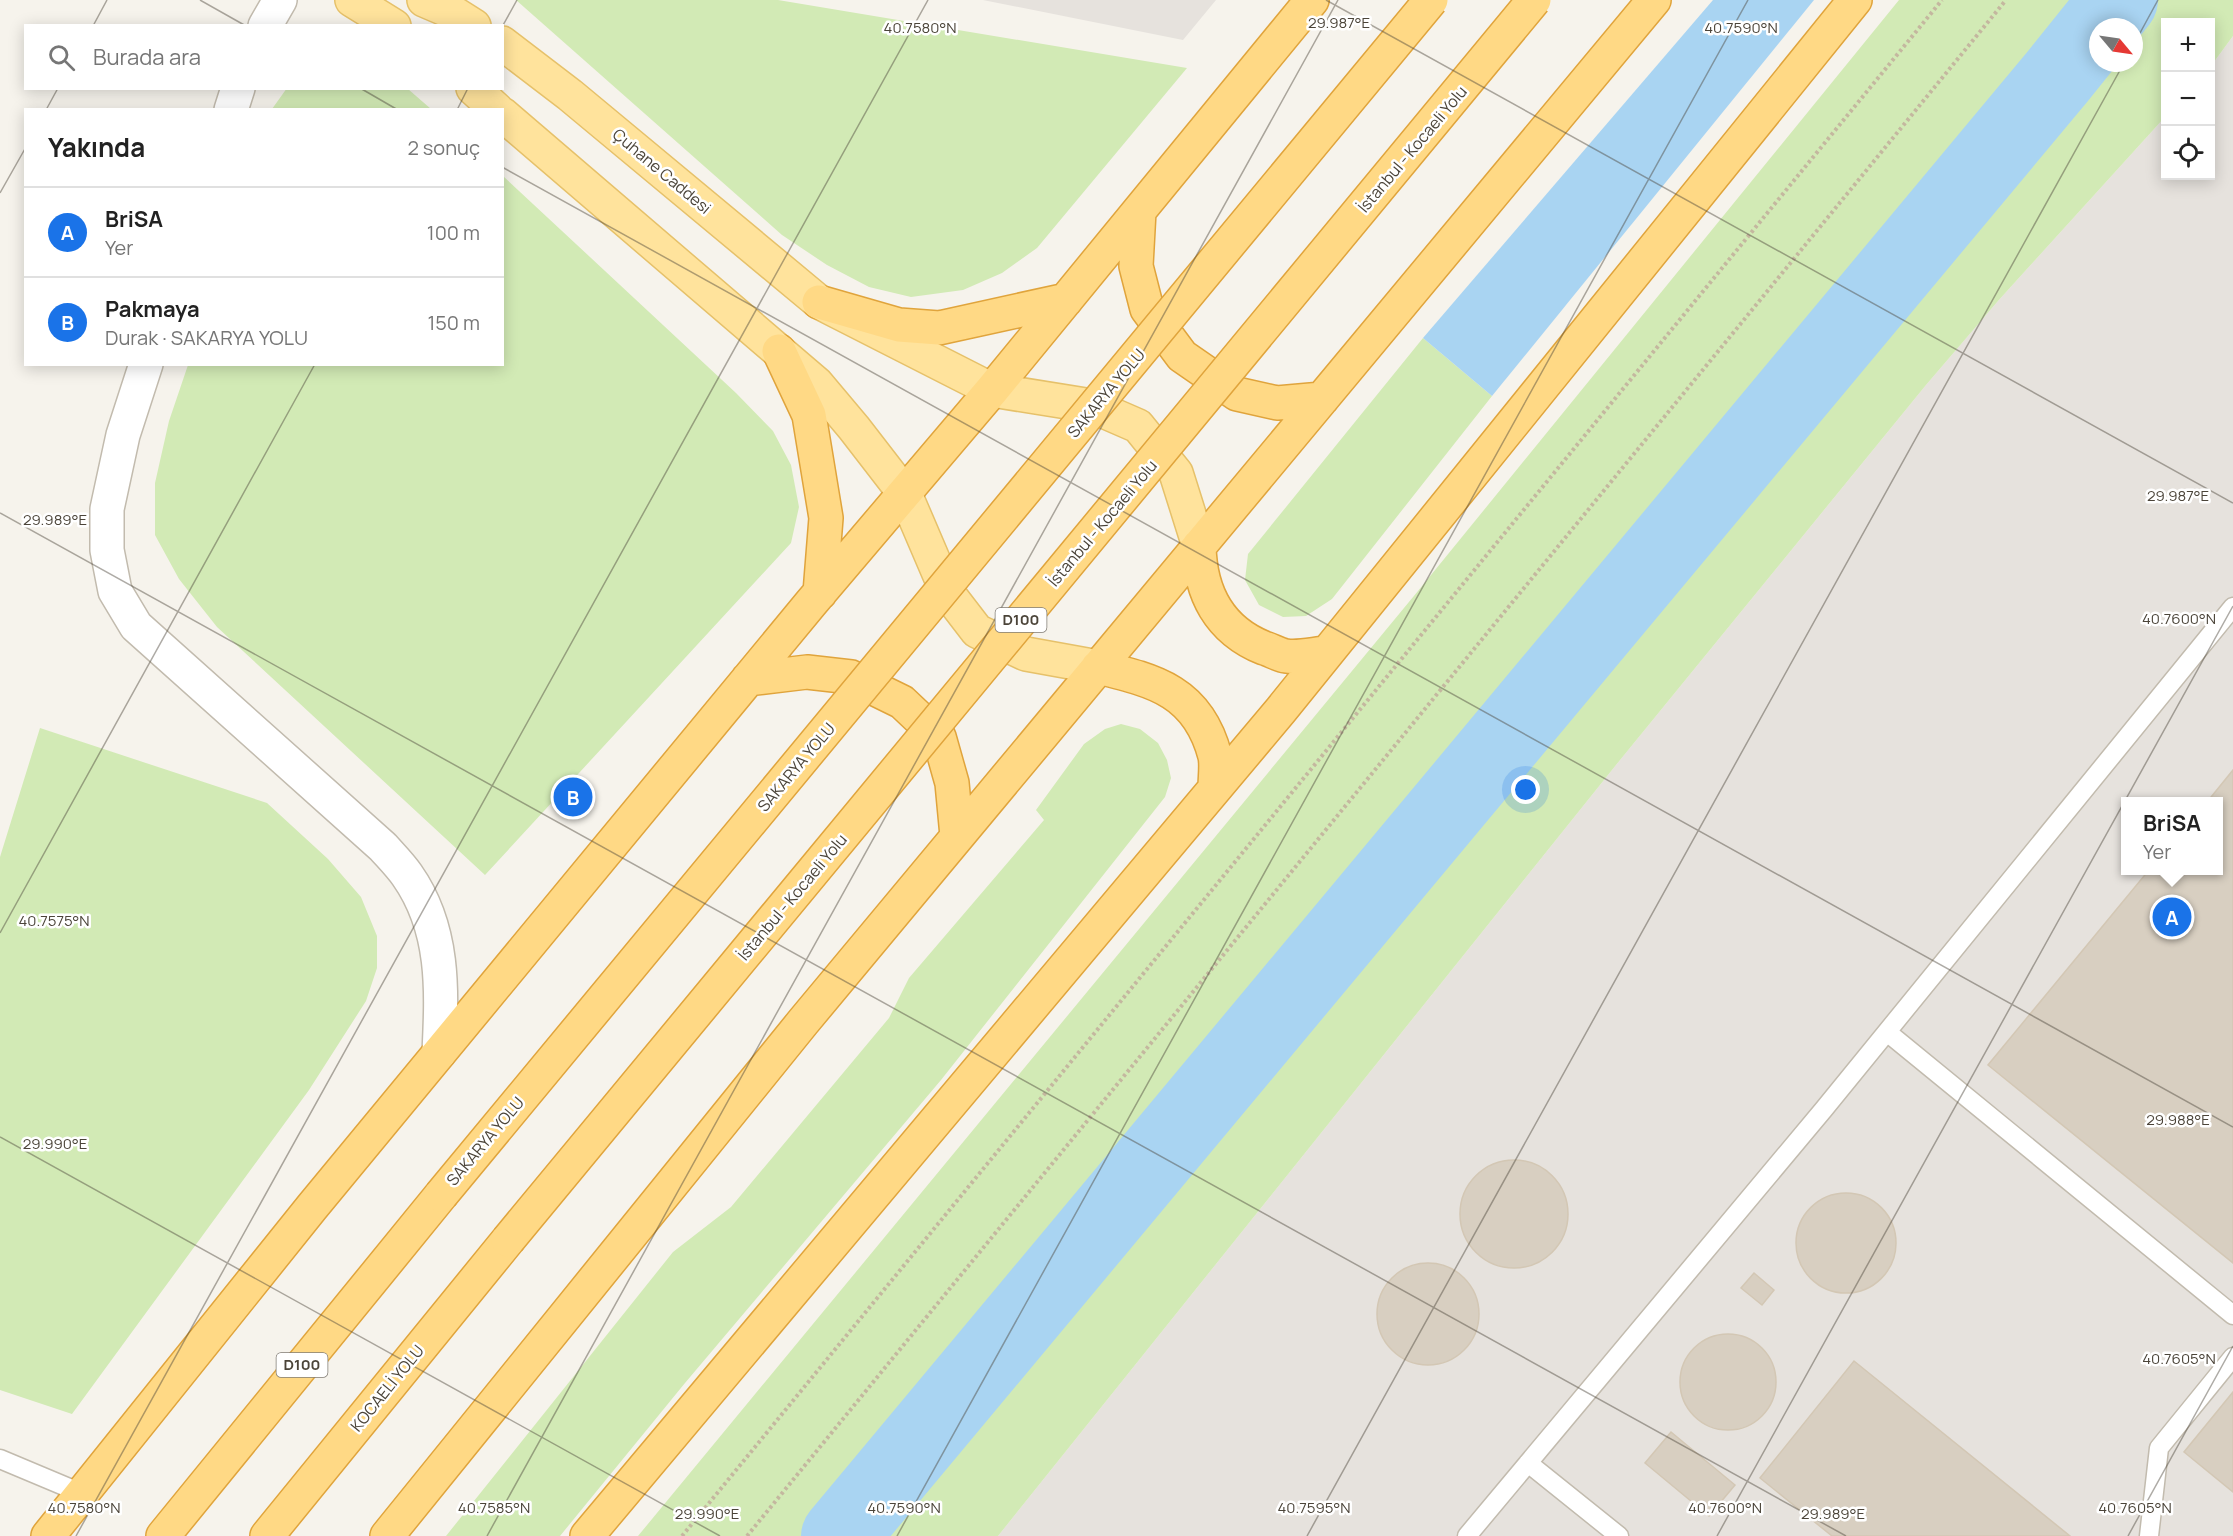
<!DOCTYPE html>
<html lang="tr">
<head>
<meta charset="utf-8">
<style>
  :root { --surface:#fff; --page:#f6f6f6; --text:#222; --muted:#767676; --line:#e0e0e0; --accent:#1a73e8 }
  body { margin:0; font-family:Manrope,sans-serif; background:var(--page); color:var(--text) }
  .controls { position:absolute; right:18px; top:18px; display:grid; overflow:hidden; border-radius:0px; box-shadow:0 3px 15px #0003 }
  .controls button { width:54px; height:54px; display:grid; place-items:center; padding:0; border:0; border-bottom:2px solid var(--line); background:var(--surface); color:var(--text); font:30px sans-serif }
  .compass { position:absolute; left:2089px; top:18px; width:54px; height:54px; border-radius:50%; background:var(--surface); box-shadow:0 3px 15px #0003; rotate:119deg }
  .you { position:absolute; left:1526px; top:790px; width:21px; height:21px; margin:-15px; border:4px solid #fff; border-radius:50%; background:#1a73e8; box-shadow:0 0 0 9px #1a73e833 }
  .badge { display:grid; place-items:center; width:39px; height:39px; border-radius:50%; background:var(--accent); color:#fff; font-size:20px; font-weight:700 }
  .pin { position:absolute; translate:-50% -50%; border:3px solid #fff; box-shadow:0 2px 6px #0006 }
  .popup { position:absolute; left:2121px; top:797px; width:102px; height:78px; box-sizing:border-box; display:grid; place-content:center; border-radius:0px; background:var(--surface); filter:drop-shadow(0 2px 4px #0005); font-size:20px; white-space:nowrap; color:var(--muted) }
  .popup b { font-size:22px; color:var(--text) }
  .popup::after { content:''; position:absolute; left:50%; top:100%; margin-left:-12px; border:12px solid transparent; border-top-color:var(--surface) }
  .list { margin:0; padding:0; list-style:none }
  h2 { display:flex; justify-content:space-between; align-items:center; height:78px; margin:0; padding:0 24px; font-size:26px }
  h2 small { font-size:20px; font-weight:400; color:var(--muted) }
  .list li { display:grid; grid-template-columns:39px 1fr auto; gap:18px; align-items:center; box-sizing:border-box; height:90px; padding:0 24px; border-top:2px solid var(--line) }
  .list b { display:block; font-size:22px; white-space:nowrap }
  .list p { margin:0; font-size:20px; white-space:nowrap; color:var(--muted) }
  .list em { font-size:20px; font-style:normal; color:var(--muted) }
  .icon { flex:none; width:33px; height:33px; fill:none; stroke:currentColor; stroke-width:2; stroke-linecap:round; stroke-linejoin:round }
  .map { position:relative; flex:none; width:2233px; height:1536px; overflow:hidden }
  .search { position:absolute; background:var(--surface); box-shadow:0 3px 15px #0003; left:24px; top:24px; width:480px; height:66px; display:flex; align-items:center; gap:15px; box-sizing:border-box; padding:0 21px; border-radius:0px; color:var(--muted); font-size:22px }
  .panel { position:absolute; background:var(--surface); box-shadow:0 3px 15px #0003; left:24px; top:108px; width:480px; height:258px; border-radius:0px }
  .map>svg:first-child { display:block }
  .industrial { fill:#e6e2dd; fill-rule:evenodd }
  .green { fill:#d2eab5; fill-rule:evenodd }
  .water { fill:#a9d4f2 }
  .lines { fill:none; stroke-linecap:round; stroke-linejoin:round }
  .river { stroke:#a9d4f2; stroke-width:78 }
  .building { fill:#d8cfc1; stroke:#d3c7b4; stroke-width:1.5 }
  .service-casing { stroke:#c2bbae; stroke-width:21 }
  .tertiary-casing { stroke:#c2bbae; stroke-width:36 }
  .primary-casing { stroke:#e6c16a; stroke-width:36 }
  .trunk-casing { stroke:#e0a43c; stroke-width:36 }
  .path { stroke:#c4b79f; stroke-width:4; stroke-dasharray:3 3; stroke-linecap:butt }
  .service { stroke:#fff; stroke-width:18 }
  .tertiary { stroke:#fff; stroke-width:33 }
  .primary { stroke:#ffe39c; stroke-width:33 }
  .trunk { stroke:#ffd985; stroke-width:33 }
  .trunk-bridge-casing { stroke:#e0a43c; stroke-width:36; stroke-linecap:butt }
  .trunk-bridge { stroke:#ffd985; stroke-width:33 }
  .ticks { fill:none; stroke:#4b4439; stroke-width:1.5; stroke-opacity:0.45 }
  .labels { text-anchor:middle; stroke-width:5; stroke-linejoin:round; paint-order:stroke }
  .shield { fill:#fff; stroke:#817c74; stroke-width:1.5 }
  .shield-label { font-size:15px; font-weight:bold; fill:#4b4439 }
  .street-label { font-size:16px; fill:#4b4439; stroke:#fff }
  .ticks-label { font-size:15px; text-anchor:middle; fill:#4b4439; stroke:#fff; stroke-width:5; stroke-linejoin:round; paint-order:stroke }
</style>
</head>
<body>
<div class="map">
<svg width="2233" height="1536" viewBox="0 0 2233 1536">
  <rect width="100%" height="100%" fill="#f6f3ec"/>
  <path class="industrial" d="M983,0H1216L1183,40Z
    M2233,36V1536H998L1616,765L1926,385L1998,301L2165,117L2166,176H2210L2211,66ZM2126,802H2218V870H2126Z"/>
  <path class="green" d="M516,0H778L1187,68L1037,248L1002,273L963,290L911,297L869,287L827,265L782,235Z
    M1899,0H2233V36L2211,66L2210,22H2166L2165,117L1998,301L1926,385L1616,765L998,1536H638L1418,591ZM2098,27H2134V63H2098Z
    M287,88L408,89L431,109H272Z
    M503,176L736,393L773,431L791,465L799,507L791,543L485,875L217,627L179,579L155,535V483L169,421L188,365L502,364Z
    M1423,338L1492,396L1332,599L1306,616L1283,617L1259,605L1245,580L1248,554Z
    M1121,724L1140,729L1158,743L1167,760L1171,778L1165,797L941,1080L685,1383L560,1536H446L673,1252L731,1207L889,1018L909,978L1044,820L1036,810L1084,744L1105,729Z
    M40,728L267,803L328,859L361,897L377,936V968L366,1001L309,1090L72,1414L0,1390V857Z"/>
  <path class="water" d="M1713,0H1814L1492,396L1423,338Z"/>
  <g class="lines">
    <path class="river" d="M840,1536L2058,76L2119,0"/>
  </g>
  <path class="building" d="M2233,770V1263L1988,1065L2149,870H2218V802H2207Z
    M1460 1214a54 54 0 1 1 108 0a54 54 0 1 1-108 0Z
    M1796 1243a50 50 0 1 1 100 0a50 50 0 1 1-100 0Z
    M1377 1314a51 51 0 1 1 102 0a51 51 0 1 1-102 0Z
    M1754,1273L1774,1290L1762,1305L1741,1288Z
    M1680 1382a48 48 0 1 1 96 0a48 48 0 1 1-96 0Z
    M1854,1361L2070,1536H1832L1760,1478Z
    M2233,1392V1492L2184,1452Z
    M1671,1432L1735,1485L1709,1516L1645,1463Z"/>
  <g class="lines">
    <defs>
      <path id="service" d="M1887,1032L2233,1315
        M0,1459L81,1493
        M1528,1463L1619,1536
        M1467,1536L1824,1109L2233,607
        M2149,1536L2159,1448L2233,1357"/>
      <path id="tertiary" d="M265,26L280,0
        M231,110L238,88
        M146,364L123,435L107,509V550L115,591L136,626L383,847C391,856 400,865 407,875C445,929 442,990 439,1053"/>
      <path id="primary" d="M352,0L394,26
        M424,0L452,12L474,26
        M502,43L570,95L819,302L992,390L1092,406L1138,426L1176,473L1199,546
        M473,88L497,110
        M502,114L817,384L854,428L905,494L947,592L977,631L1026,654L1098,667"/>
      <path id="trunk" d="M1139,211L1136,266L1147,309L1182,356L1237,394L1277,403L1322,399
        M819,302L899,325L939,328L1066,300
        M779,351L809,415L826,518L820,593
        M1199,546C1200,593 1219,630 1264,648C1271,650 1279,655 1286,656C1298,658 1314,654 1327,653
        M1098,667C1155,681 1198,691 1215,756C1217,765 1215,778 1215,788
        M748,679L807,672L851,677L902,702L939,737L952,783L957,836
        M48,1536L312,1207L811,603L992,390L1312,0
        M163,1536L441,1195
        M267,1536L508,1240
        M387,1536L803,1022L1654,0
        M587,1536L1281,710L1855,0"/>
    </defs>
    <use href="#service" class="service-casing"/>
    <use href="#tertiary" class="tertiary-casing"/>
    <use href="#primary" class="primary-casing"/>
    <use href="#trunk" class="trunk-casing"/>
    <path class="path" d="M682,1536L1942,0
      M747,1536L2006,0"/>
    <use href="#service" class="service"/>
    <use href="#tertiary" class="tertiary"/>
    <use href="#primary" class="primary"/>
    <use href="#trunk" class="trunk"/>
    <defs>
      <path id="trunk-bridge" d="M441,1195L1431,0
        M508,1240L1534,0"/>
    </defs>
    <use href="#trunk-bridge" class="trunk-bridge-casing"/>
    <use href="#trunk-bridge" class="trunk-bridge"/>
  </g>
  <path class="ticks" d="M200,0L246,26M1326,0L2233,503M93,26L107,0M502,27L517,0M2134,44L2158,0M360,88L398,110M46,110L58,88M457,110L468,88M502,167L2233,1127M0,193L26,147M0,513L1846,1536M0,933L315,364M0,1137L720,1536M76,1536L928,0M487,1536L1338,0M897,1536L1748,0M1307,1536L2124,63M1717,1536L2233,606M2128,1536L2233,1346"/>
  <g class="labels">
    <g class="shield">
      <rect x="995.5" y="608" width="51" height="24" rx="4.5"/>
      <rect x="276.5" y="1353" width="51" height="24" rx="4.5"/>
    </g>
    <g class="shield-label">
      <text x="1021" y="625">D100</text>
      <text x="302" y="1370">D100</text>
    </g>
    <g class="street-label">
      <text transform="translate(1412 149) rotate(-50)" y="6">İstanbul - Kocaeli Yolu</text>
      <text transform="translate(662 171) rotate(40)" y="6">Çuhane Caddesi</text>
      <text transform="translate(1106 393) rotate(-50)" y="6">SAKARYA YOLU</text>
      <text transform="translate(1102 523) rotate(-50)" y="6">İstanbul - Kocaeli Yolu</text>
      <text transform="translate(796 767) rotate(-50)" y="6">SAKARYA YOLU</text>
      <text transform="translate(792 897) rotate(-50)" y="6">İstanbul - Kocaeli Yolu</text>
      <text transform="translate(485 1141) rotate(-50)" y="6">SAKARYA YOLU</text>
      <text transform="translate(387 1388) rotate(-51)" y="6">KOCAELİ YOLU</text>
    </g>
  </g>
  <g class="ticks-label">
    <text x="1339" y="28">29.987°E</text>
    <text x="920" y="33">40.7580°N</text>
    <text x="1741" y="33">40.7590°N</text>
    <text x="2178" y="501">29.987°E</text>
    <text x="55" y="525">29.989°E</text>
    <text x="2179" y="624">40.7600°N</text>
    <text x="54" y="926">40.7575°N</text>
    <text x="2178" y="1125">29.988°E</text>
    <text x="55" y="1149">29.990°E</text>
    <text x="2179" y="1364">40.7605°N</text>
    <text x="84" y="1513">40.7580°N</text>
    <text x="494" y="1513">40.7585°N</text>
    <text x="904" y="1513">40.7590°N</text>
    <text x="1314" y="1513">40.7595°N</text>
    <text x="1725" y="1513">40.7600°N</text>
    <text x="2135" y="1513">40.7605°N</text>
    <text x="707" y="1519">29.990°E</text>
    <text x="1833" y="1519">29.989°E</text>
  </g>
</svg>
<div class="controls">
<button>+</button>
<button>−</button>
<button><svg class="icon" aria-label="locate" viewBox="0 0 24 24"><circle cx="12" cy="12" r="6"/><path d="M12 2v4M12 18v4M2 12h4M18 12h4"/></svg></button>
</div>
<svg class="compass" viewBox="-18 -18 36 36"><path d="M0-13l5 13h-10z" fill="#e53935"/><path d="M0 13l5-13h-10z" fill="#767676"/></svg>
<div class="you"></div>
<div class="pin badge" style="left:2172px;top:917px">A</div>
<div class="popup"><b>BriSA</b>Yer</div>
<div class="pin badge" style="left:573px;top:797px">B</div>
<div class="search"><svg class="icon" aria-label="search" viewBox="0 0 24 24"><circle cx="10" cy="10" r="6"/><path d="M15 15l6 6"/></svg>Burada ara</div>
<section class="panel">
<h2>Yakında<small>2 sonuç</small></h2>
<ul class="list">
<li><span class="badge">A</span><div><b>BriSA</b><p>Yer</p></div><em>100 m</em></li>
<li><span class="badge">B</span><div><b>Pakmaya</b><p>Durak · SAKARYA YOLU</p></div><em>150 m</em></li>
</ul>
</section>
</div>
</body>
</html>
